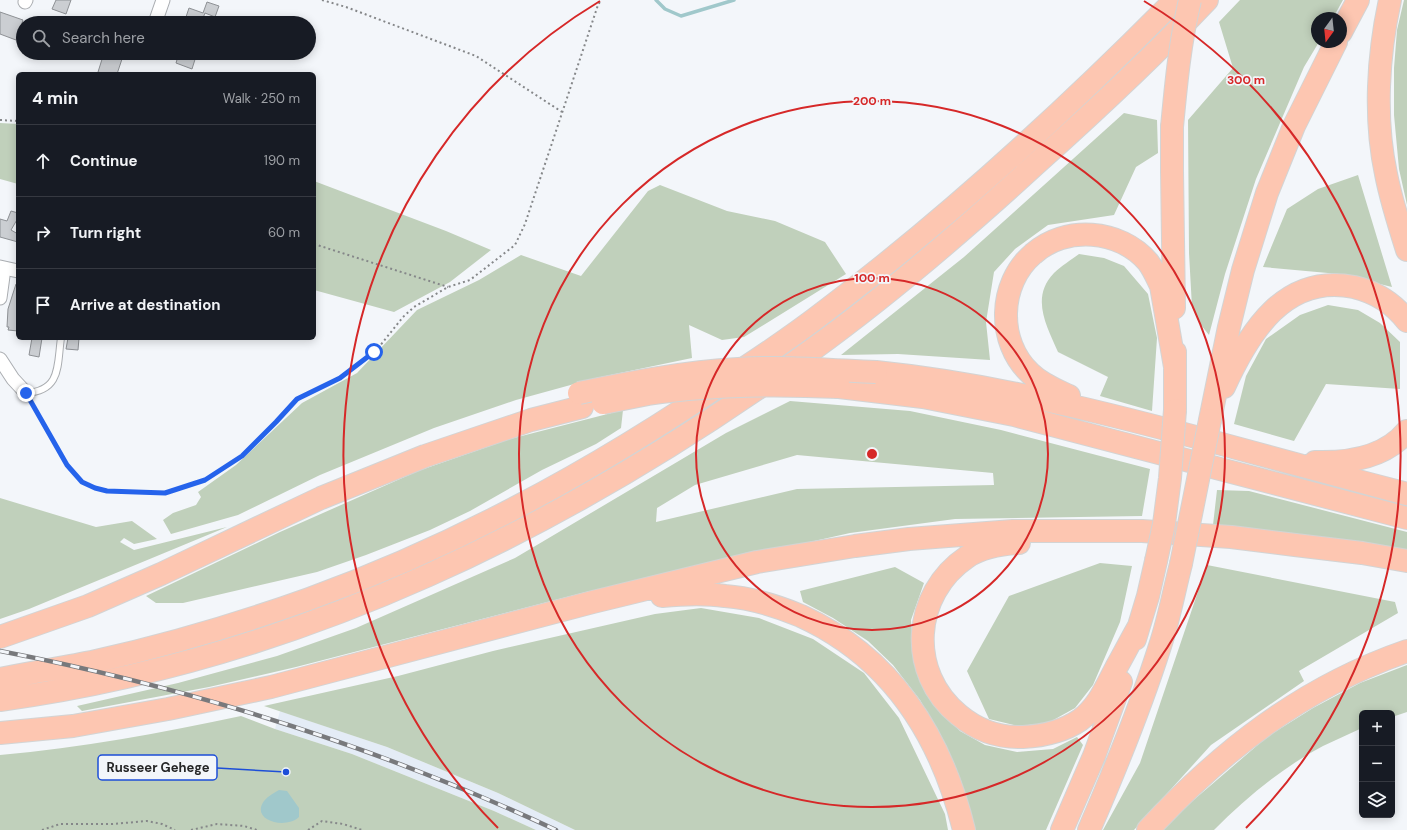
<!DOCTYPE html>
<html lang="en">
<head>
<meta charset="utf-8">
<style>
  :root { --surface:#171b24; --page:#20242c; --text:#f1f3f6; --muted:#9ea1a6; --line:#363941 }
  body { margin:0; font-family:"DM Sans",sans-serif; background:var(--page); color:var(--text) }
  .controls { position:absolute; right:12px; bottom:12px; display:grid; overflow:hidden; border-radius:6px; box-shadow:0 2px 10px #0003 }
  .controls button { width:36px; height:36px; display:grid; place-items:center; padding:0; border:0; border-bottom:1px solid var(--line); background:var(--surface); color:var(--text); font:20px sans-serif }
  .compass { position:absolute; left:1311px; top:12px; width:36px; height:36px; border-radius:50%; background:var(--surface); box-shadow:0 2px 10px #0003; rotate:195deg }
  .stop { position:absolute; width:12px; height:12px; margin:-9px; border:3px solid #2563eb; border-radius:50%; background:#fff }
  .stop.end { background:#2563eb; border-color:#fff; box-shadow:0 1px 4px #0008 }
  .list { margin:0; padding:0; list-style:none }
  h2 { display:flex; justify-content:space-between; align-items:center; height:52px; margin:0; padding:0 16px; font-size:17px }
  h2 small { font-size:13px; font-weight:400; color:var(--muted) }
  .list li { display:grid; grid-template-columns:26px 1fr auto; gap:12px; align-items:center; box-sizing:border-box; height:72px; padding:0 16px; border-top:1px solid var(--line) }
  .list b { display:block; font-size:15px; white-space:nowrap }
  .list em { font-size:13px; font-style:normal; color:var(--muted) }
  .icon { flex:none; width:22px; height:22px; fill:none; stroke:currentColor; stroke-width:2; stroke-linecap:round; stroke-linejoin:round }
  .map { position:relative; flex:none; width:1407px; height:830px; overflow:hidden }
  .search { position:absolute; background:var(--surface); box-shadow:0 2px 10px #0003; left:16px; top:16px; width:300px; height:44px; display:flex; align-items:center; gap:10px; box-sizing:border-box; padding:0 14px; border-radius:22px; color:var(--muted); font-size:15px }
  .panel { position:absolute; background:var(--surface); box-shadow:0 2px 10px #0003; left:16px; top:72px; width:300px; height:268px; border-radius:6px }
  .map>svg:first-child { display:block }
  .built { fill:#e4ecf6 }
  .green { fill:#c0d0bb; fill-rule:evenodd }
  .water { fill:#a0c8cb }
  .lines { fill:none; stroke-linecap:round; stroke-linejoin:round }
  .stream { stroke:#a0c8cb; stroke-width:3.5 }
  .building { fill:#cbced2; stroke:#8e9195 }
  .lane-casing { stroke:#aaadb1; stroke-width:8 }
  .street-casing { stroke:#aaadb1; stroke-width:15 }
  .highway-casing { stroke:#d3d4d4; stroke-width:24 }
  .path { stroke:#858789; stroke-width:2; stroke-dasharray:2 3; stroke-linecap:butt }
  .lane { stroke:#fff; stroke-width:6 }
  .street { stroke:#fff; stroke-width:13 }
  .highway { stroke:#fdc6b1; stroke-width:22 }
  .rail-casing { stroke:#78797c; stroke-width:4.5 }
  .rail { stroke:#f3f6fa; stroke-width:3; stroke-dasharray:9; stroke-linecap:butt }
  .highway-bridge-casing { stroke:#d3d4d4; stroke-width:24; stroke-linecap:butt }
  .highway-bridge { stroke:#fdc6b1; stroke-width:22 }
  .route { stroke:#2563eb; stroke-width:5 }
  .ring { fill:none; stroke:#d62828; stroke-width:2 }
  .centre { fill:#d62828; stroke:#f3f6fa; stroke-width:2 }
  .ring-label { font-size:12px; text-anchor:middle; font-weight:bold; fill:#d62828; stroke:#f3f6fa; stroke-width:3.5; stroke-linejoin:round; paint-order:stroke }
  .leader { fill:none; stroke:#1d4ed8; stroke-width:1.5 }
  .callout-dot { fill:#1d4ed8; stroke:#f3f6fa; stroke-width:1.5 }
  .callout { fill:#f3f6fa; stroke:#1d4ed8; stroke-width:1.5 }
  .callout-label { font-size:13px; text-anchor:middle; font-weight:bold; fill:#252627 }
</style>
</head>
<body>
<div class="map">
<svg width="1407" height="830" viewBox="0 0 1407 830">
  <rect width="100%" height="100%" fill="#f3f6fa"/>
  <path class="built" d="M280,711L387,747L498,793L575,830H536L494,811L352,754L275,729Z"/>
  <path class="green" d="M1240,0H1343L1333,18H1317V42H1319L1304,67L1256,179L1225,274L1209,335L1201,325L1192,307L1189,253L1188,120L1233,68L1219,22Z
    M1404,0H1407V205L1399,169L1394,115V68L1397,30Z
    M1124,113L1157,120L1158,153L1136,167L1114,215L1048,225L1015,249L994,272L986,322L990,360L898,354L841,355L964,257Z
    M0,123L18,124V184L0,179Z
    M1358,175L1392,287L1339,274L1263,267L1287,209L1318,189Z
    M314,181L446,231L491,250L450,282L394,312L314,290Z
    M660,185L727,211L775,221L825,242L846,274L744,337L722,340L689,325L692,358L596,378L516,400L434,428L320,475L238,515L171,534L163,520L173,513L196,505L201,497L198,492L236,465L302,403L357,373L417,310L479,280L521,255L581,276L648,191Z
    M1079,254L1104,258L1124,266L1148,294L1157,338L1152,411L1100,396L1108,377L1058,352C1047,326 1030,298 1054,273C1061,266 1071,260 1079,254Z
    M1328,305L1358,310L1380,323L1400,342V389L1326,384L1294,441L1234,424L1246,376L1266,339L1300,315Z
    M790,401L910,411L1001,430L1150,469L1142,516L955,519L850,533L586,592L296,667L209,687L82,711L77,706L178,683L277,656L356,628L515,558L726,433ZM797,455L993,473L994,485L797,489L656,522L657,508L695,485Z
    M623,410L621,428L596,444L542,470L470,511L430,530L366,555L317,572L183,603H156L146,596L280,532L418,471L510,439Z
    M1217,490L1249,491L1407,532V552L1213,525Z
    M0,498L96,527L132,521L157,539L134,544L124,538L120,542L134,550L227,527L29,609L0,619Z
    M1100,563L1132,566L1120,622L1093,685L1075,708L1048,723L1018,726L989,719L967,671L1009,596Z
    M1207,565L1395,602L1398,613L1299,671L1304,681L1211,745L1134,830H1103L1140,763Z
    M895,567L924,583L911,620L914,657L933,703L960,731L985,745L1017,752L1053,749L1077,737L1083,745L1046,830H974L940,736L920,700L893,665L868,641L833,618L803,602L800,591Z
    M701,608L759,618L813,639L864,673L899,718L945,814L948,830H575L498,793L387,747L264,706L398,676L493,651L655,614Z
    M1407,665V712L1392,717V713H1362V728C1349,734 1336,740 1323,746C1283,767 1246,798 1214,830H1163L1189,804L1267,737L1313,708L1360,683Z
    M241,716L275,729L352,754L494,811L536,830H0V755C81,748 161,733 241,716Z"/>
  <path class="water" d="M279,790L287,791L299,808V817C285,830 250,820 264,801C268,796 274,793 279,790Z"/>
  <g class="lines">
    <path class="stream" d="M656,0L665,9L681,16L734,0"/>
  </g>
  <path class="building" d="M56,0H71L66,14L52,9Z
    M207,2L219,6L215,17L205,13L201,23H184L189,8L203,13Z
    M0,12L23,20L16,40L0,34Z
    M104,53H115L123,56L117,74H105L98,72Z
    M179,53H197L192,69L176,63Z
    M11,211L18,213V218L11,230L18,234V242L0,237V219L7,221Z
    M16,284L18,285V331L8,330L9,327H7L8,309Z
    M32,338H42L39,357L29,355Z
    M68,338H79L78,350L66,349Z"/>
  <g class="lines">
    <defs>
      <path id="lane" d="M26,393C62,391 57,364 61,338"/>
      <path id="street" d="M25,2L26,0
        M155,23L163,0
        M0,267L18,271
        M0,268L3,276L0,298
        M0,359L13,379L26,393"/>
      <path id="highway" d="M1390,0C1378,55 1374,118 1386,174C1391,200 1399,225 1407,250
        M1341,32L1358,0
        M1172,127V171L1174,308
        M876,372C983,383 1087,408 1192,436C1263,455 1335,475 1407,494
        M839,387L923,397L1014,415L1407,518
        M1224,387C1249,332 1285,273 1354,287C1375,292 1394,304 1407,321
        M1069,396C1056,390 1041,384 1030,373C997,342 998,284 1033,254C1065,225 1120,229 1148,262C1154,270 1157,278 1161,286L1175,367
        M1175,410V352
        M1210,420L1229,327L1243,270L1267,193L1294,126L1336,42
        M1315,462C1348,463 1385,458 1407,431
        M1019,543C1002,544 982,547 967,557C912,594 907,673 959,715C977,730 999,738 1023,737C1042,736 1064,731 1080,720C1098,707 1106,687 1116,668C1124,654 1131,640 1139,626
        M662,596C683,594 704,593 725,596C752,598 777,606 801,616C891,657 941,736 964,830
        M0,637L88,606L161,574L321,498L425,456L531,420L582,407
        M1135,639L1148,596L1156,561
        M0,679C32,672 64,668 96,661C168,645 239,624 309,599C464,543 608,463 743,369C772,350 801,330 828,309C952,215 1066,110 1175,0
        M0,700C300,659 569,526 812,350C891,293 965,229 1037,163C1095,111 1153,57 1207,0
        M0,733L73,726L168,709L271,687L593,602L757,562L855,546L909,539L1013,531H1142L1231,537L1295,545L1362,553L1407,561
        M1062,830L1094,756L1121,682
        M1089,830C1115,770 1140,709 1160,646C1169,619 1174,591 1181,564
        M1148,830C1222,750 1303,687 1407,651"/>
    </defs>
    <use href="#lane" class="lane-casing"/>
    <use href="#street" class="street-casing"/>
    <use href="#highway" class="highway-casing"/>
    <path class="path" d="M322,0L346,7L476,56L562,112
      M0,120L18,121
      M314,244L448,287
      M32,403L67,465L82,481L95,488L107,491L165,493L205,480L242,456L276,422L297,399L340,378L375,352L403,317L414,307L448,287L470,280L515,245L525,224L598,5L601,0
      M42,830L60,824H113L147,821L162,824L175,830
      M191,830L217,824L244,826L257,830
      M308,830L322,821L343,824L362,830"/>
    <use href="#lane" class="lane"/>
    <use href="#street" class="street"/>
    <use href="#highway" class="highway"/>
    <defs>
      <path id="rail" d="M0,651C192,688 378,747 556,830"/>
    </defs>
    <use href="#rail" class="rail-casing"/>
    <use href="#rail" class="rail"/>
    <defs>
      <path id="highway-bridge" d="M1172,127C1176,84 1180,42 1190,0
        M579,393C632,382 684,372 738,369C784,366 830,370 876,372
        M603,403C618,400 633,397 648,394C711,384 775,384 839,387
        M1156,561L1164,524L1170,478L1175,410
        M1181,564L1210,420"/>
    </defs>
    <use href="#highway-bridge" class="highway-bridge-casing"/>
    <use href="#highway-bridge" class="highway-bridge"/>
  </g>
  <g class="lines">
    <path class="route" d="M26,393L67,465L82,482L95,488L107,491L165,493L205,480L242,456L276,422L297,399L340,378L374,352"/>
  </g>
  <g class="ring">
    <circle cx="872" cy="454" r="176"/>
    <circle cx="872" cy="454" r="353"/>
    <path d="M498 828A529 529 0 0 1 600 1M1144 1A529 529 0 0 1 1246 828"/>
  </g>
  <circle cx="872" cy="454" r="6" class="centre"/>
  <g class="ring-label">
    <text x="1246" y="84">300 m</text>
    <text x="872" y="105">200 m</text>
    <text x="872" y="282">100 m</text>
  </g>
  <path class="leader" d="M286 772L217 768"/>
  <circle class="callout-dot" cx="286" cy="772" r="4"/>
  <rect class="callout" x="98" y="755" width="119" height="25" rx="4"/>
  <g class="callout-label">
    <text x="158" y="772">Russeer Gehege</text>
  </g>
</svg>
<div class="controls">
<button>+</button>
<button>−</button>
<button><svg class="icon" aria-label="layers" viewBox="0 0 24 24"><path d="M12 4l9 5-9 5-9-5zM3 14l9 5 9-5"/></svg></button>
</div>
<svg class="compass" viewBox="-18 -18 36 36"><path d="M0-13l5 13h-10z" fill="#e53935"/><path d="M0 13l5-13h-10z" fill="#9ea1a6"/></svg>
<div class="stop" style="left:374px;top:352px"></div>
<div class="stop end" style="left:26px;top:393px"></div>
<div class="search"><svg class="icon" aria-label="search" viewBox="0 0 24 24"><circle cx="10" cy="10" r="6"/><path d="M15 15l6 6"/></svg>Search here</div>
<section class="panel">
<h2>4 min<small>Walk · 250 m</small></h2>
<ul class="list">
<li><svg class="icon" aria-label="ahead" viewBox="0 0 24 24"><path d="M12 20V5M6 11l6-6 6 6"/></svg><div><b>Continue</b></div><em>190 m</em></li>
<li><svg class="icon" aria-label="right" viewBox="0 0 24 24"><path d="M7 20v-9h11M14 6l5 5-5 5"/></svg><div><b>Turn right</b></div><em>60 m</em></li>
<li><svg class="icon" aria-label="arrive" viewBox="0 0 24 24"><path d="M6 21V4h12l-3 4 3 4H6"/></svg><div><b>Arrive at destination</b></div></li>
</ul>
</section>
</div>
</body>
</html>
